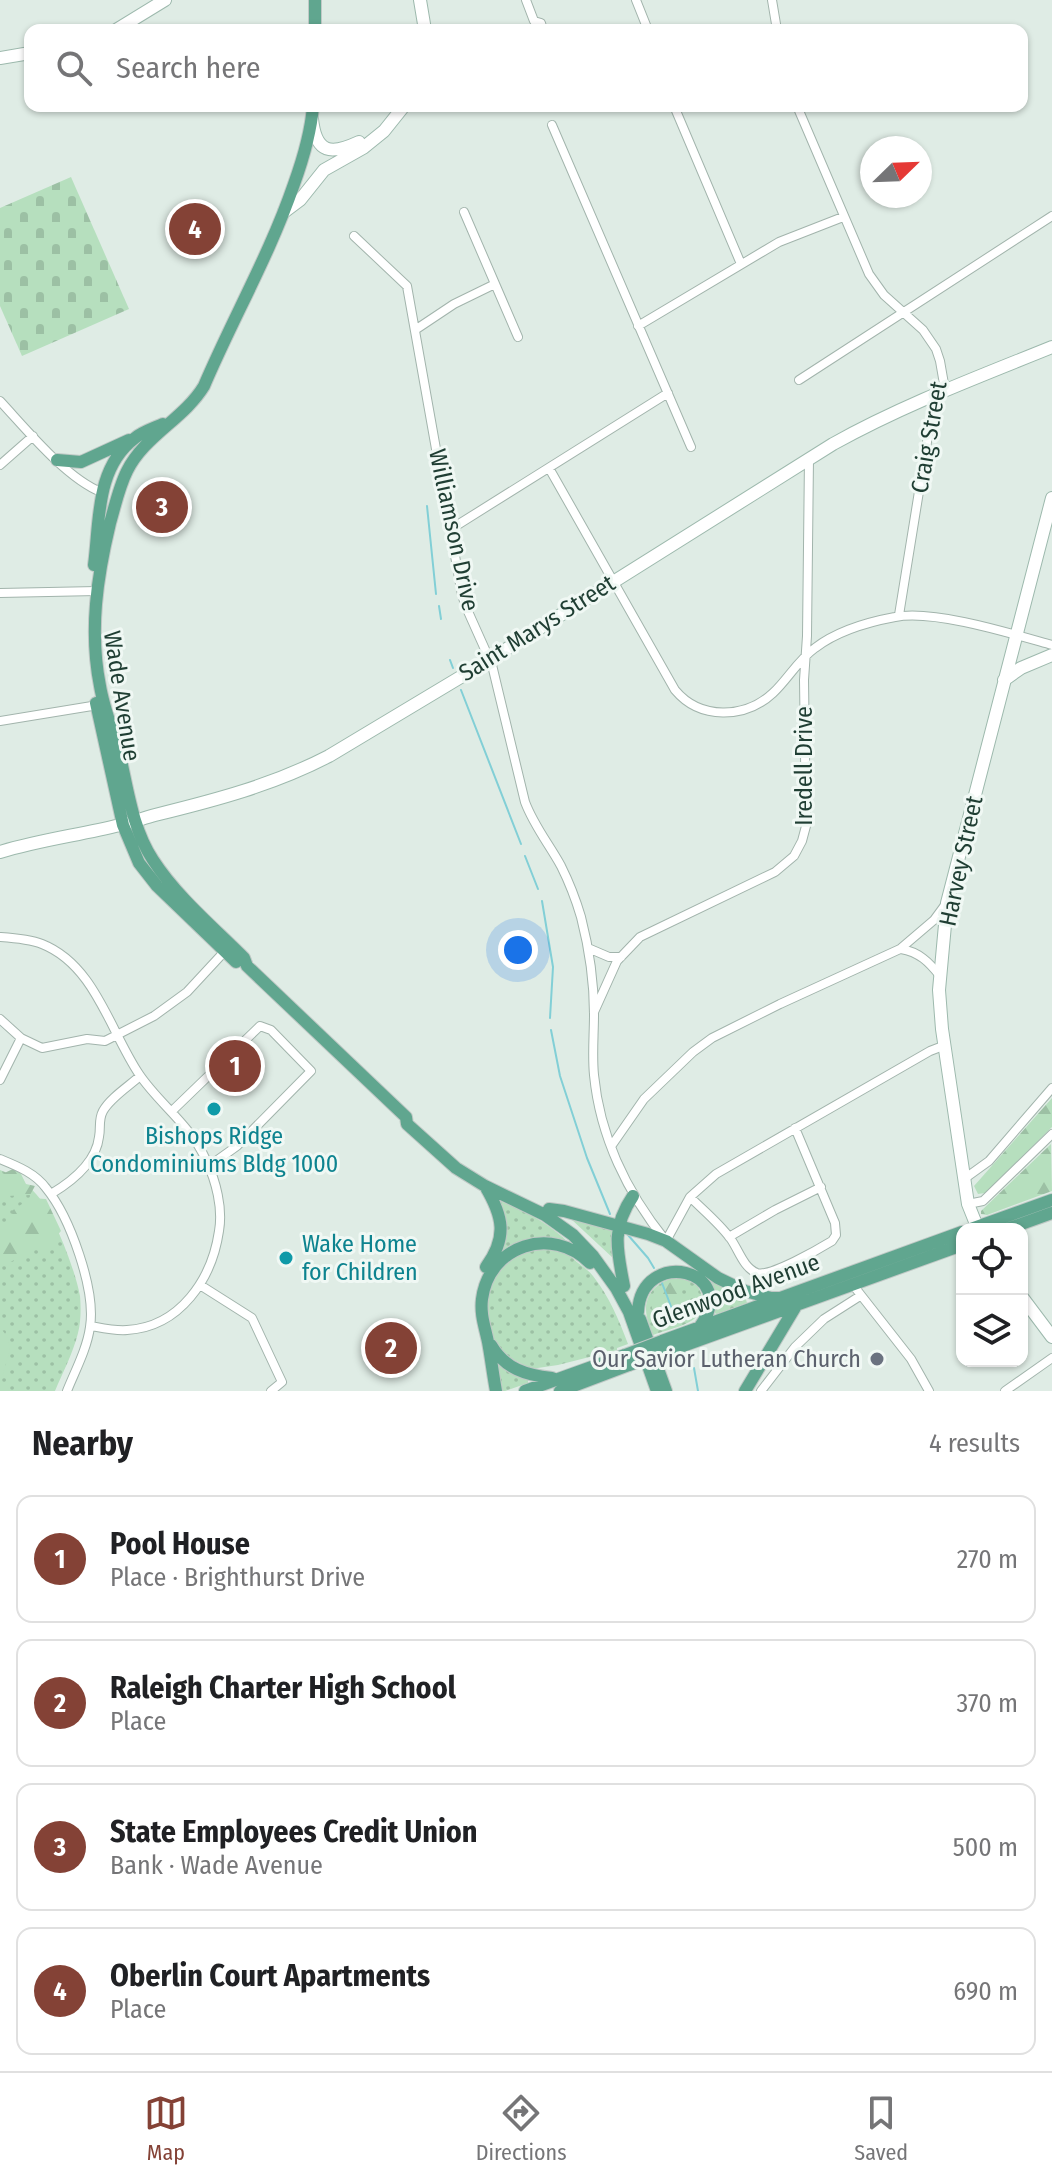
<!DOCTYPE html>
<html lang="en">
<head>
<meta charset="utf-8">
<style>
  :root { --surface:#fff; --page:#f6f6f6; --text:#202124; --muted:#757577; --line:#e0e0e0; --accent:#844236 }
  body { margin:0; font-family:"Fira Sans Condensed",sans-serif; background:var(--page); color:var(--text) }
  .controls { position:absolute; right:24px; bottom:24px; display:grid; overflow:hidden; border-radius:16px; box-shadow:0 2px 6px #0004 }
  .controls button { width:72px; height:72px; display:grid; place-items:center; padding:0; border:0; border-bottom:2px solid var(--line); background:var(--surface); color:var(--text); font:40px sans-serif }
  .compass { position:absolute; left:860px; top:136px; width:72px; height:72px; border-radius:50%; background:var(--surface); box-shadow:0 2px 6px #0004; rotate:67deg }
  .you { position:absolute; left:518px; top:950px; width:28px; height:28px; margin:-20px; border:6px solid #fff; border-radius:50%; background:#1a73e8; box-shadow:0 0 0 12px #1a73e833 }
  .badge { display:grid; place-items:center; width:52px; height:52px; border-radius:50%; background:var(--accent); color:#fff; font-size:26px; font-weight:700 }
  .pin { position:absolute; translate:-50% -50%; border:4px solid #fff; box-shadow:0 2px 8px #0006 }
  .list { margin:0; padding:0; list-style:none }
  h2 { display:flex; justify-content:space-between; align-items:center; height:104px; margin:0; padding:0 32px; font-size:34px }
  h2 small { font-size:26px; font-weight:400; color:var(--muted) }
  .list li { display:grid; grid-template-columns:52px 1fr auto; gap:24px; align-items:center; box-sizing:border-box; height:128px; margin:0 16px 16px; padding:0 16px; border:2px solid var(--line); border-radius:16px }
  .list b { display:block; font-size:30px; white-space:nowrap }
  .list p { margin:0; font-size:26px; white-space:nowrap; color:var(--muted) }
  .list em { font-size:26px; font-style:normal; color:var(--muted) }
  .icon { flex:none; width:44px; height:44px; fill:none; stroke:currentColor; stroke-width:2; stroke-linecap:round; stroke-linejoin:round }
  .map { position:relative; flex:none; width:1052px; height:1391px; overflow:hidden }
  .search { position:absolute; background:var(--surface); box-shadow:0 2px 6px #0004; left:24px; right:24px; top:24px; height:88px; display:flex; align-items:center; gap:20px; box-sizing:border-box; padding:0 28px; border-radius:16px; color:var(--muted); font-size:30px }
  .sheet { height:680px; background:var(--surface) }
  nav { display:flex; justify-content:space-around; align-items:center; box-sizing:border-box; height:112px; border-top:2px solid var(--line); background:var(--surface); font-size:22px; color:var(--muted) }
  nav a { display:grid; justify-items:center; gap:4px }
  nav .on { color:var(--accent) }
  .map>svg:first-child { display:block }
  .grass { fill:url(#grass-dots) }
  .forest { fill:url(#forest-firs) }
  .cemetery { fill:url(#cemetery-stones) }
  .garden { fill:#b6dfbe }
  .water { fill:url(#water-rules) }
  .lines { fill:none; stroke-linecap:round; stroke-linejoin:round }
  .stream { stroke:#82cfd6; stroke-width:2 }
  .street-casing { stroke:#a2b4ac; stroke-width:10 }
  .secondary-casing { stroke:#9db9ad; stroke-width:14 }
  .primary-casing { stroke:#c0c9c6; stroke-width:14 }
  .street { stroke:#fff; stroke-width:8 }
  .secondary { stroke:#fff; stroke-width:12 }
  .primary { stroke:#60a68f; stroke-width:12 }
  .primary-bridge-casing { stroke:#c0c9c6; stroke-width:14; stroke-linecap:butt }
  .primary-bridge { stroke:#60a68f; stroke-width:12 }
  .culture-dot { fill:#0f9aa8; stroke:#f0f8f4; stroke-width:3 }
  .worship-dot { fill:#6b7280; stroke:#f0f8f4; stroke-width:3 }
  .labels { text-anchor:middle; stroke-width:6; stroke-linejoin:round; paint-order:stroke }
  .street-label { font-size:24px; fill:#1f3e33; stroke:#f0f8f4 }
  .culture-label { font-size:24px; fill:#0d838f; stroke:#f0f8f4 }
  .worship-label { font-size:24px; fill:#5b616d; stroke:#f0f8f4; text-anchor:end }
</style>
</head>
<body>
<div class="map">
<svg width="1052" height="1391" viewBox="0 0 1052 1391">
  <defs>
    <pattern id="grass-dots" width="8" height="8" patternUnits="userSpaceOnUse" patternTransform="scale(2)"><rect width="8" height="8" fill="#b6dfbe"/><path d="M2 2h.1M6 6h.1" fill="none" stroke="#9cc0a4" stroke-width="1.8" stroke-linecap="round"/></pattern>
    <pattern id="forest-firs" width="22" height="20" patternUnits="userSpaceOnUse" patternTransform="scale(2)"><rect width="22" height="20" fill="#b6dfbe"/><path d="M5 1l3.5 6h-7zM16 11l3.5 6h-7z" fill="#9cc0a4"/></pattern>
    <pattern id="cemetery-stones" width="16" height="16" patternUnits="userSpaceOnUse" patternTransform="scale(2)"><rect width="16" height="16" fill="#b6dfbe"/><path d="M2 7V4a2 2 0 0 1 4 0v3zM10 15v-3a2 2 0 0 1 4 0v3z" fill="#9cc0a4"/></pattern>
    <pattern id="water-rules" width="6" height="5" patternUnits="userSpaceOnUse" patternTransform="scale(2)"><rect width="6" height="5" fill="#82cfd6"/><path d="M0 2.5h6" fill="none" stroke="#6aa9ae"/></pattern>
  </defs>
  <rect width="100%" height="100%" fill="#dfece5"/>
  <path class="grass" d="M0,1170C13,1175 27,1183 36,1194C54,1214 75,1269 80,1296C81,1307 81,1322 78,1333C73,1353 63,1372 55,1391H0Z
    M497,1200C523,1209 550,1224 569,1243L556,1239L497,1259Z
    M571,1219L612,1226L614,1258H613Z
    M528,1248L566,1250C572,1261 585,1266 593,1276C609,1296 619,1320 628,1344L617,1348V1350L558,1365L531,1369L505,1355L493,1341L485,1317L488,1287L504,1263Z
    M682,1277L697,1285C718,1321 679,1326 653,1335C650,1327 646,1318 646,1309C646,1289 664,1278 682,1277Z
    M706,1277L745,1296L747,1303L717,1314L714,1313C718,1299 716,1287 706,1277Z
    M496,1363L516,1376L528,1380V1383L505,1391H499Z"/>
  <path class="forest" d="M1052,1098V1127L985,1193L978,1194L974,1186Z
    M1051,1144L1052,1191L987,1215L981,1214V1211Z
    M13,1169L21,1174L26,1184L35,1186L30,1195L6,1196L0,1199V1175Z
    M31,1198L46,1199L61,1231L46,1248L35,1243L29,1253L8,1263L0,1256V1203L3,1207L0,1220L5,1230L10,1227L13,1210Z
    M675,1280L680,1281V1294L678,1303L680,1305L691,1302L695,1296L698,1299L691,1319L675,1326L670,1324L662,1326L655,1322L650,1298L658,1288Z"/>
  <path class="cemetery" d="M71,177L129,309L22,356L0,306V208Z"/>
  <path class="garden" d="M0,1328C6,1333 10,1342 10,1350L0,1384Z"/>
  <path class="water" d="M240,1064H244L250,1071L255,1083L253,1088L248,1090L230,1076Z"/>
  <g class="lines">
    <path class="stream" d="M427,506L436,594
      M439,606L441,619
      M450,660L453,668
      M461,690L521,844
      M525,856L538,889
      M542,901L553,967L550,1018
      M551,1030L560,1076L587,1158L610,1214
      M628,1235L648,1258L654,1268
      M662,1283L677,1322
      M694,1368L698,1391"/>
    <defs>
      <path id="street" d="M526,0L534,21L541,23L543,30
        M636,0L648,30
        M772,0L777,30
        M674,106L741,264
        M797,106L869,274L884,295L923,330L936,349L940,361L944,384L933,405L899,615
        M552,125L691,447
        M464,212L518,337
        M354,236L407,286L462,595L466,607L492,665L525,802C534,826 549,844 561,866C569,882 576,900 581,917C589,948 594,983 594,1014C594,1035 592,1055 594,1075C600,1137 628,1194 666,1241L690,1197L716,1174L930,1051L943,1046
        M638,326L779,242L843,217
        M415,330L454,304L495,284
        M799,380L1052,216
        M0,401C27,430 66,478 101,492
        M0,465L33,436
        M549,468L675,690C700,720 745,719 773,693C788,679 798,660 815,648C837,631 868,622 895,617C933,609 1013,634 1052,645
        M451,529L668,393
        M0,593L97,591
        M0,721L98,705
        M0,937C14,938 29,939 42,944C95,965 110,1031 139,1074C159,1104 190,1124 206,1160C216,1181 223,1208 219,1231C212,1279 180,1327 127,1330C115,1331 102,1328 91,1326
        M588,948L609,957H621
        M901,949C919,952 929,962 940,976
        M594,1012L617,961L640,937L775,872L794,856L802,841L806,826L804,680L807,636L809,458
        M0,1019L21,1038L42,1048L87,1039L105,1041L154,1016L187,992L225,951
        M0,1080L21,1038
        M172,1111L260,1026L271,1030L311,1071L237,1146L209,1166
        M612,1145L644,1099L693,1052L712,1038L780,1004L900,949L934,920L945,905
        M0,1159C17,1166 35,1173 46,1188C70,1217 96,1290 90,1327C87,1349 75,1371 67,1391
        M964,1179L989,1161L1052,1088
        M51,1194C71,1182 96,1163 99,1137C101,1128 98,1120 103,1111C110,1098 129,1086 140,1076
        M690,1197C703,1210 719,1223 730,1238C738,1248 743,1268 757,1273C770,1277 819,1249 832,1241L836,1235L835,1223L795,1128
        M968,1204L983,1201L1052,1134
        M729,1237L775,1210L821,1187
        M200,1285L252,1318L282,1382L271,1391
        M853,1285L911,1359L929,1391
        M761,1391L795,1347L824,1319L860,1296
        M1005,1391L1052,1358"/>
      <path id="secondary" d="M420,0L425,30
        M116,30L165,0
        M0,58L30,53
        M312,119C316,154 331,155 359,142
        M284,212L300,200L324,170L363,148L384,131L404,106
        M1004,680L1021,668L1052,655
        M0,852C39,840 80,835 120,825C132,823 143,818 155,815C216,800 273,785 329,756L489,660L833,444C903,405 978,377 1052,347
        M978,1229L968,1204L942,1029L939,990L947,903L1052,498
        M1022,1297L1052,1337"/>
      <path id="primary" d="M315,0V30
        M313,106C311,132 303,159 294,184C270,254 233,318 204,386C184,419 144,436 127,471C119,487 115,506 110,523C97,577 89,631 100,686C104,710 114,733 120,756C128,791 133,830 153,860C177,897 213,927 244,958L247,966L406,1117L407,1124L456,1168L485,1186L545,1215L573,1235L593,1256L616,1288L629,1312L657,1391
        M57,460L81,462L129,440
        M94,565C100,521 95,468 135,438C142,432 154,428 163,424
        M96,703L123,825L139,863L157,886L236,962
        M485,1186C503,1216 508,1237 486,1267
        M549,1209L564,1211L648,1234L666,1241L718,1278L745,1291L771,1298H780
        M971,1229L1052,1200
        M1007,1229L1052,1213
        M624,1286C617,1250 611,1228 633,1196
        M638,1312C641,1246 743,1269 699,1328
        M640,1319L666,1391
        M662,1341L962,1232
        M491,1345C505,1369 526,1375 552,1378
        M666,1352L962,1245
        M496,1391C493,1375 491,1358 488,1342C485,1327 480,1315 482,1299C489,1245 552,1225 590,1263
        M525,1391L625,1355
        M560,1391L629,1365
        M745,1391L796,1306"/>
    </defs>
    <use href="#street" class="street-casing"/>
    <use href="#secondary" class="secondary-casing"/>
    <use href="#primary" class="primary-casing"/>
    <use href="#street" class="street"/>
    <use href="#secondary" class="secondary"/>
    <use href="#primary" class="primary"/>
    <defs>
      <path id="primary-bridge" d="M625,1355L662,1341
        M629,1365L666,1352"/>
    </defs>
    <use href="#primary-bridge" class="primary-bridge-casing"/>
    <use href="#primary-bridge" class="primary-bridge"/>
  </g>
  <g class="culture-dot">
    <circle cx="214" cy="1109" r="8"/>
    <circle cx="286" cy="1258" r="8"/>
  </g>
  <circle class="worship-dot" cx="877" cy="1359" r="8"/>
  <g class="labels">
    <g class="street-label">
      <text transform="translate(929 437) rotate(-80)" y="8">Craig Street</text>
      <text transform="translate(454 530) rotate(78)" y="8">Williamson Drive</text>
      <text transform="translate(537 628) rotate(-32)" y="8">Saint Marys Street</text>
      <text transform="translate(122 696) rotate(81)" y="8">Wade Avenue</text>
      <text transform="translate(804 766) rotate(-90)" y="8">Iredell Drive</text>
      <text transform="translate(961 861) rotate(-78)" y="8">Harvey Street</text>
      <text transform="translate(736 1291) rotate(-20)" y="8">Glenwood Avenue</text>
    </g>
    <g class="culture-label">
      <text x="214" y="1144">Bishops Ridge<tspan x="214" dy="28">Condominiums Bldg 1000</tspan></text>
      <text x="302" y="1252" text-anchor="start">Wake Home<tspan x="302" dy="28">for Children</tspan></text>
    </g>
    <g class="worship-label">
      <text x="861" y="1367">Our Savior Lutheran Church</text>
    </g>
  </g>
</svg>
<div class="controls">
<button><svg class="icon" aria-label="locate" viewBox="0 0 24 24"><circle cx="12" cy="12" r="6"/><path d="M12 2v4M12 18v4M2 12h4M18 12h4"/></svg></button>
<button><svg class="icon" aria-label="layers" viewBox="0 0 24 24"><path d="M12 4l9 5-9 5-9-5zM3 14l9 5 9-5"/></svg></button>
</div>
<svg class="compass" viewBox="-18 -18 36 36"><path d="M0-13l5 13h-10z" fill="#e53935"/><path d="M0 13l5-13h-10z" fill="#757577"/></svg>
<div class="you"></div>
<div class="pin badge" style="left:235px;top:1066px">1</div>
<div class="pin badge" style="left:391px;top:1348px">2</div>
<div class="pin badge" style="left:162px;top:507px">3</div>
<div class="pin badge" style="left:195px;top:229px">4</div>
<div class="search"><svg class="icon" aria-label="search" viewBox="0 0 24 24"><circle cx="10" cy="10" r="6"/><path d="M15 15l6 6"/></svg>Search here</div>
</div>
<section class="sheet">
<h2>Nearby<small>4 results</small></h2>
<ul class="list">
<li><span class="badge">1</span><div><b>Pool House</b><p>Place · Brighthurst Drive</p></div><em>270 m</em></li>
<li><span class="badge">2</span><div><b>Raleigh Charter High School</b><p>Place</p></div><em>370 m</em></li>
<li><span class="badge">3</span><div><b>State Employees Credit Union</b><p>Bank · Wade Avenue</p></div><em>500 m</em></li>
<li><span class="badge">4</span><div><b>Oberlin Court Apartments</b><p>Place</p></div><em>690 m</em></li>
</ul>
</section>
<nav>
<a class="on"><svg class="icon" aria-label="map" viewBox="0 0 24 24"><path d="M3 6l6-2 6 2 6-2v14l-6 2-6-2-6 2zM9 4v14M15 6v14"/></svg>Map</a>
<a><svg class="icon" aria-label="directions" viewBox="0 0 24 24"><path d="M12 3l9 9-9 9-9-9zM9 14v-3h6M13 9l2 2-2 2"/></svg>Directions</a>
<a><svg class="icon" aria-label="saved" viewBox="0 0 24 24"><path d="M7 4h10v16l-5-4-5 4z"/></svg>Saved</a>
</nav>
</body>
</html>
